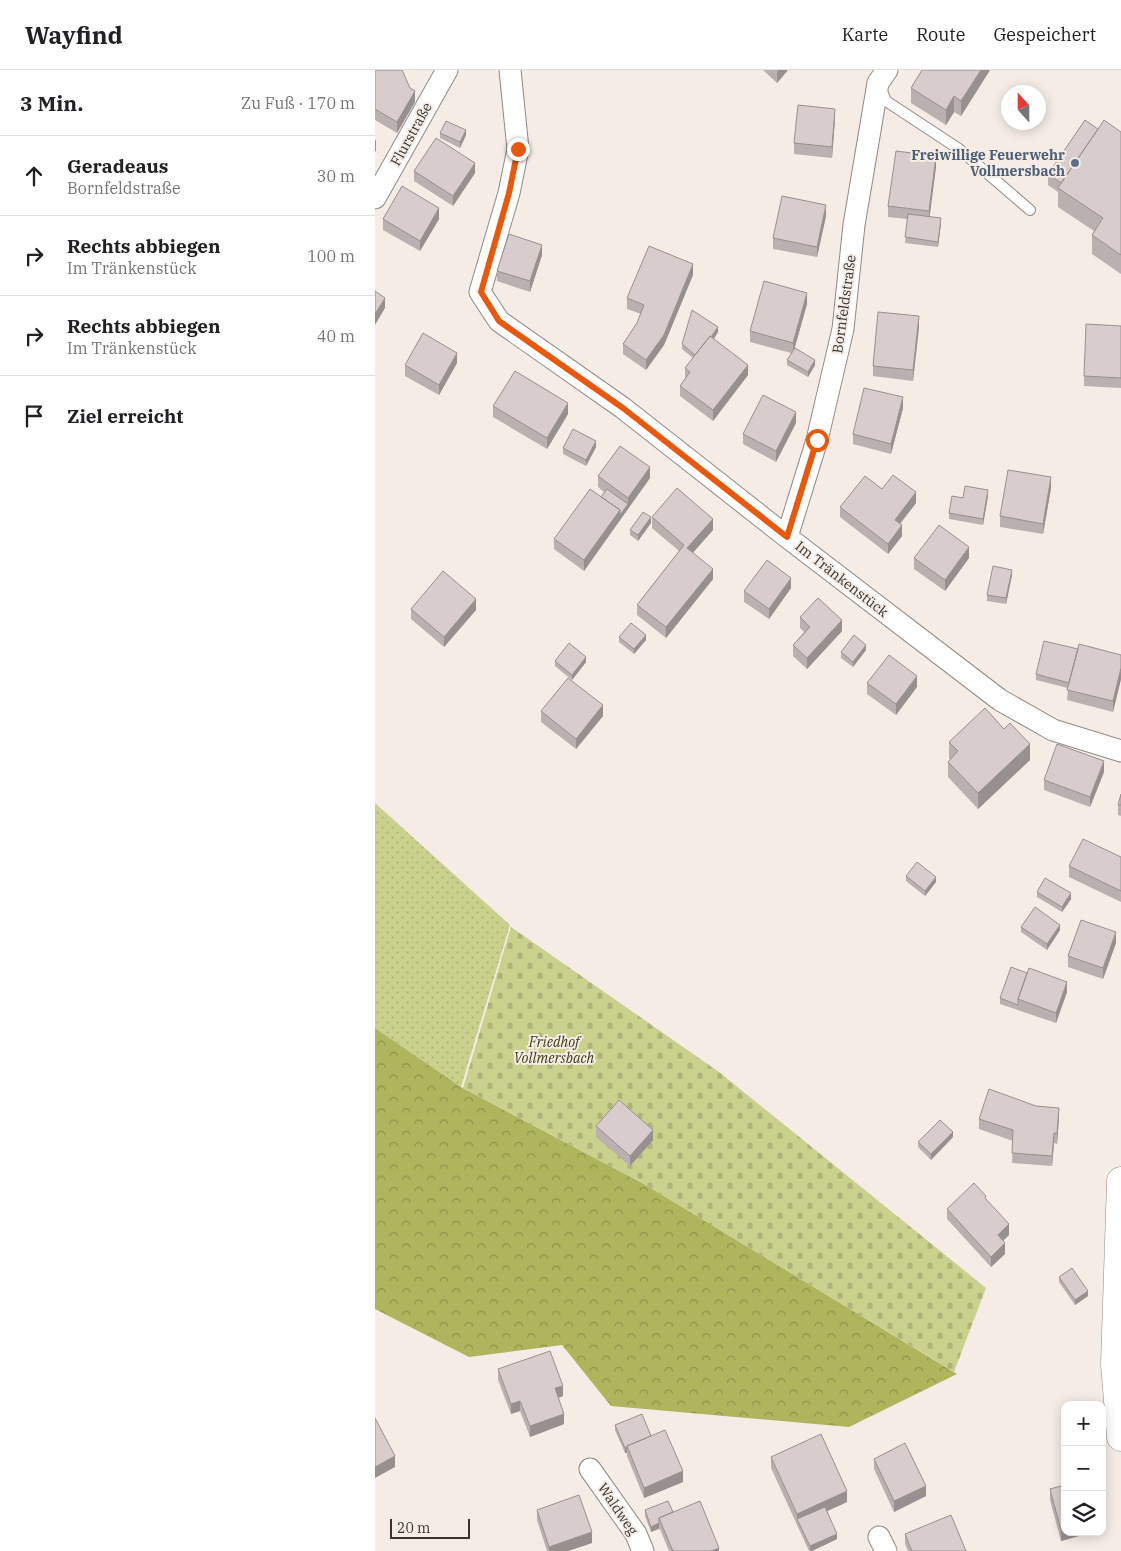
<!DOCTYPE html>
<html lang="de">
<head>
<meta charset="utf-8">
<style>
  :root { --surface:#fff; --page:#f6f6f6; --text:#202124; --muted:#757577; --line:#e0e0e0 }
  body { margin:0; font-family:"IBM Plex Serif",serif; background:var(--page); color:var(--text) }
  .controls { position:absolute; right:15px; bottom:15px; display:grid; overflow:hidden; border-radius:10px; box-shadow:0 2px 12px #0003 }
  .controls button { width:45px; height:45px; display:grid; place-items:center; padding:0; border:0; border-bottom:1px solid var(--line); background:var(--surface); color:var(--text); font:25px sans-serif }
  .compass { position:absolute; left:626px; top:15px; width:45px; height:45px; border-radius:50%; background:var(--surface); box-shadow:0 2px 12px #0003; rotate:339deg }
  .scale { position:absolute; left:15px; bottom:12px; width:80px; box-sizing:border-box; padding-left:5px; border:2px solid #373432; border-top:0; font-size:14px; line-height:18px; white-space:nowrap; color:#373432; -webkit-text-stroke:4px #f5ece6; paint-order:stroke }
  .stop { position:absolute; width:15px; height:15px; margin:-11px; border:4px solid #ea580c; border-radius:50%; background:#fff }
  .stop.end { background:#ea580c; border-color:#fff; box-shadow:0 1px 5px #0008 }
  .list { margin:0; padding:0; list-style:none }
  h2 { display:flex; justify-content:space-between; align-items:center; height:65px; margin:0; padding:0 20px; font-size:21px }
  h2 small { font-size:16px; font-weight:400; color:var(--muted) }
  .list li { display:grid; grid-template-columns:32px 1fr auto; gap:15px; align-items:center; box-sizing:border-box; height:80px; padding:0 20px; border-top:1px solid var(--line) }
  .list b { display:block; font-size:19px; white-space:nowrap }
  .list p { margin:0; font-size:16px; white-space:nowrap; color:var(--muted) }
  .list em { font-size:16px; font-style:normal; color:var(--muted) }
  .icon { flex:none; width:28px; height:28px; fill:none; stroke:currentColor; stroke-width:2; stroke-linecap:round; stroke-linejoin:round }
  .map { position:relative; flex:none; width:746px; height:1481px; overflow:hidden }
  header { display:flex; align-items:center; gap:30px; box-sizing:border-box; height:70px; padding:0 25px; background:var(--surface); border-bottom:1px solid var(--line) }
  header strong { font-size:24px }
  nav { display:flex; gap:28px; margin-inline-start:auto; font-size:18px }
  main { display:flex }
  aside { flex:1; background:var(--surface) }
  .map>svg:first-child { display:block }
  .grass { fill:url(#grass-dots) }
  .forest { fill:url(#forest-crowns) }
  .cemetery { fill:url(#cemetery-stones) }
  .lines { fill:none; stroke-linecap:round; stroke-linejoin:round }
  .lane-casing { stroke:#928984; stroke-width:12 }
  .street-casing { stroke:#928984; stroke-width:23 }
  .secondary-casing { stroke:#928984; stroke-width:29 }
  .lane { stroke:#fff; stroke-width:10 }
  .street { stroke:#fff; stroke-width:21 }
  .secondary { stroke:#fff; stroke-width:28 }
  .wall { fill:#bab0af }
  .shaded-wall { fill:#97908f }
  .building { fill:#d8cdcc; stroke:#97908f }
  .route { stroke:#ea580c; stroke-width:6 }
  .service-dot { fill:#5c6f8a; stroke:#f5ece6; stroke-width:2 }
  .labels { text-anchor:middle; stroke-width:4; stroke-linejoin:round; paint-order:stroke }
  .street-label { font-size:14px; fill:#373432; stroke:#f5ece6 }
  .service-label { font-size:14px; font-weight:bold; fill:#4e5e75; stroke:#f5ece6; text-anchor:end }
  .park-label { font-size:14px; font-style:italic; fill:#3b3d17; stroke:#f5ece6 }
</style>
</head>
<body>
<header>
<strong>Wayfind</strong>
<nav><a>Karte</a><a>Route</a><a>Gespeichert</a></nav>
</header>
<main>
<aside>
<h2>3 Min.<small>Zu Fuß · 170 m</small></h2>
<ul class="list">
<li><svg class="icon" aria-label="ahead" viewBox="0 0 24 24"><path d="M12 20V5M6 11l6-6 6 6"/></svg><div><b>Geradeaus</b><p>Bornfeldstraße</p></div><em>30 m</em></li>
<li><svg class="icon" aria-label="right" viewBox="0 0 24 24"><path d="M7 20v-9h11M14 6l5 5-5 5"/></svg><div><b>Rechts abbiegen</b><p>Im Tränkenstück</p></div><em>100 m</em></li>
<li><svg class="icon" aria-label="right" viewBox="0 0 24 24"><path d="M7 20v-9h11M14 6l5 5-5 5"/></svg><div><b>Rechts abbiegen</b><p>Im Tränkenstück</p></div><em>40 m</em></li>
<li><svg class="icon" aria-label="arrive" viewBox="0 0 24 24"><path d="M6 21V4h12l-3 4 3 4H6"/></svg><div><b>Ziel erreicht</b></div></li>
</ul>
</aside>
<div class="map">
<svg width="746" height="1481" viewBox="0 0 746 1481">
  <defs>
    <pattern id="grass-dots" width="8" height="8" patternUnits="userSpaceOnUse" patternTransform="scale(1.25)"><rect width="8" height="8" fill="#cad18c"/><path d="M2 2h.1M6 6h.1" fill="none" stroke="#aeb479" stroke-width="1.8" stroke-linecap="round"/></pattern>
    <pattern id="forest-crowns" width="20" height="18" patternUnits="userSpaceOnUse" patternTransform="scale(1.25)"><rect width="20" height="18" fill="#aeb55c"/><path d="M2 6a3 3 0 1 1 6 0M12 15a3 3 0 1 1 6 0" fill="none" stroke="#8e944d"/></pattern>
    <pattern id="cemetery-stones" width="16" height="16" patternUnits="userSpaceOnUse" patternTransform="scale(1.25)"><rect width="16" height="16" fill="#cad18c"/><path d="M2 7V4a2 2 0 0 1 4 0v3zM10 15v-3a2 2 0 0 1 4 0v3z" fill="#aeb479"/></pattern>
  </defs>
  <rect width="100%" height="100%" fill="#f5ece6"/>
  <path class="grass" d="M0,733L135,855L86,1017L0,958Z"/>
  <path class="forest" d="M0,958L86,1017L271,1115L582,1304L474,1357L236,1336L187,1275L94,1287L0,1239Z"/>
  <path class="cemetery" d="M136,857L344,1002L611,1218L579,1302L271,1115L88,1018Z"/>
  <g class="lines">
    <defs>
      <path id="lane" d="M506,19L511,31L584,79L655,140"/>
      <path id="street" d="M135,0L143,79L134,123L105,222L124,251L248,338L412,467L625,630L678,660L746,681
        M0,128L72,0
        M412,467L442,370L468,259L479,155L503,13L512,0
        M215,1399L261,1464L268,1481
        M504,1467L511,1481"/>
      <path id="secondary" d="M746,1111L740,1294L746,1367"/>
    </defs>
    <use href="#lane" class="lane-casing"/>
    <use href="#street" class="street-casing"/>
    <use href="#secondary" class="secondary-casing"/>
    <use href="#lane" class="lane"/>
    <use href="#street" class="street"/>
    <use href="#secondary" class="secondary"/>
  </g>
  <path class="wall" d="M0,0L40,32L22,63L0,50Z
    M388,0H413L402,13Z
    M547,0H615L586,46L579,42L571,55L536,33V18Z
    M460,49L457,88L419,84V73Z
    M723,59L746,62V204L717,184V165L719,161L683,137V122L673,115V104Z
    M65,63L91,65L85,78L65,68Z
    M561,97L554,146L566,153L563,177L530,173L532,149L513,147V136Z
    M39,101L100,103L78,136L39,111Z
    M451,146L442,187L398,179V168Z
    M8,149H64L45,181L8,160Z
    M167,185L155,222L122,211V201Z
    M318,205L289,275L271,300L248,284V274L262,253L266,244L252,239V228Z
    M432,234L419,279L440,295L433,307L412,295V290L416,283L375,272V261Z
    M746,256V318L709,316V306Z
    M544,257L538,311L498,306V296Z
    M343,262L339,269L373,305L338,351L305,326V316L310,309V298L318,288L307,279V274Z
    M82,293L64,325L30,306V295Z
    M118,336L193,344L172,379L118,347Z
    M528,338L516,384L478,374V364Z
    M421,353L401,392L368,374V364Z
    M221,377L211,396L188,384V378Z
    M223,406L275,408L209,501L179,479V469L226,427L229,422L223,417Z
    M676,418L668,464L625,457V446Z
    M507,419L541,433L525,454L527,466L513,484L465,447V437Z
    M613,426L608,455L574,449V443L588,428Z
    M277,447L338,460L318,483L338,509L291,568L262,545V535L304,481L277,458Z
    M276,453L263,471L255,465V460Z
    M539,488H594L570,521L539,499Z
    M637,505L631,534L612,531V525Z
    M416,518L394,549L369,532V521Z
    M36,539L101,540L69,577L36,549Z
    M425,547L467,561L432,599L418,586V575L429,562L425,558Z
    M244,567L271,570L259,584L244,572Z
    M703,579L746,585V609L738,642L692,630L693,618L661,610V604Z
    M491,580L478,597L466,588V582Z
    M180,591L211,592L197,610L180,596Z
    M492,613L542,617L521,645L492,624Z
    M166,641L228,646L201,679L166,652Z
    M574,672L655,690L603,739L573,707V692L575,689L574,688Z
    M729,702L715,737L669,720V710Z
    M746,724V746L743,745V735Z
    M746,787V832L694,807V796Z
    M531,806L561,812L550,826L531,811Z
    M662,822L696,829L687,842L662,827Z
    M646,857L685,860L672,880L646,862Z
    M741,873L728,909L693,897V886Z
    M692,922L681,953L625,934V928Z
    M684,1048L682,1074L679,1073L677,1096L637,1093L638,1071L604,1059V1049Z
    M221,1056L278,1070L255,1096L221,1067Z
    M578,1067L556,1090L543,1077V1072Z
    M611,1129L634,1165L628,1171L630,1184L616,1197L572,1149V1139Z
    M684,1207L713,1226L700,1235L684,1212Z
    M123,1299L188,1326L183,1328L189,1354L155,1367L145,1341L136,1344L123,1310Z
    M240,1355L276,1366L308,1412L269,1428L252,1386V1383H250L240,1360Z
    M396,1387L472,1432L452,1441L462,1469L437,1481H434L396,1398Z
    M499,1389L551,1426L519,1442L499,1399Z
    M675,1419L711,1462V1464L686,1471L675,1430Z
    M162,1440L217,1473L193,1481H172L162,1450Z
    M270,1440L298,1442L344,1481H294L285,1459L276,1462L270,1446Z
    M530,1464L591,1481H533L530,1474Z"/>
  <path class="shaded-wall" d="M404,0H413L402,13V2Z
    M606,0H615L586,46V31Z
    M40,21V32L22,63V52Z
    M579,26V42L571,55V40Z
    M460,39V49L457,88V77Z
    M91,60V65L85,78V72Z
    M1,69V80L0,82V71Z
    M561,86V97L554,152V141Z
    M100,93V103L78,136V126Z
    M451,135V146L442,187V177Z
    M64,138V149L45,181V171Z
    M566,148V153L563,177V172Z
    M167,175V185L155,222V211Z
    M318,194V205L289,275L271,300V290Z
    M432,223V234L418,284V273Z
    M10,228V238L0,255V244Z
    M544,246V257L538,311V300Z
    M343,257V262L323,293V287Z
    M82,283V293L64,325V315Z
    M440,290V295L433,307V302Z
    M373,295V305L338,351V340Z
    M528,327V338L516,384V374Z
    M193,333V344L172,379V368Z
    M421,342V353L401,392V381Z
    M221,371V377L211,396V390Z
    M275,397V408L245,450V445L253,434V428Z
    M676,407V418L668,464V454Z
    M613,420V426L608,455V449Z
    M541,422V433L520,460V450Z
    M245,440V450L209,501V490Z
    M276,447V453L263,471V465Z
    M338,449V460L312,489V478Z
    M527,455V466L513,484V474Z
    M594,477V488L570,521V510Z
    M338,499V509L291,568V557Z
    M637,500V505L631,534V528Z
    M416,508V518L394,549V539Z
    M101,529V540L69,577V567Z
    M467,550V561L432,599V588Z
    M271,565V570L259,584V579Z
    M491,575V580L478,597V592Z
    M211,587V592L197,610V605Z
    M746,598V609L738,642V631Z
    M542,606V617L521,645V634Z
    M228,635V646L201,679V669Z
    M655,674V690L603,739V723Z
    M729,691V702L715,737V727Z
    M561,807V812L550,826V821Z
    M696,823V829L687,842V837Z
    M685,855V860L672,880V874Z
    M741,862V873L728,909V898Z
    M692,912V922L681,953V943Z
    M684,1038V1048L682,1074V1063Z
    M278,1060V1070L255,1096V1086Z
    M578,1062V1067L556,1090V1084Z
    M679,1063V1073L677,1096V1086Z
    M634,1154V1165L623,1175V1165Z
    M630,1173V1184L616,1197V1187Z
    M713,1221V1226L700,1235V1230Z
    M188,1316V1326L180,1329V1318Z
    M145,1331V1341L136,1344V1334Z
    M189,1344V1354L155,1367V1356Z
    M252,1377V1383H250V1378Z
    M20,1386V1397L0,1408V1397Z
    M308,1401V1412L269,1428V1418Z
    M551,1416V1426L519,1442V1431Z
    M472,1421V1432L424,1454L422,1449V1444Z
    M284,1453V1458L276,1462V1457Z
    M690,1459V1462H711V1464L686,1471V1460Z
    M217,1462V1473L193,1481H174V1477Z
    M462,1464V1469L437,1481H435V1476Z
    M344,1478V1481H336Z"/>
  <path class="building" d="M0,0H27L35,18L40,21L22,52L0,39Z
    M547,0H606L586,31L579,26L571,40L536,18Z
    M423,35L460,39L457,77L419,73Z
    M710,50L723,59L686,113L673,104Z
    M729,50L746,62V185L717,165L728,148L683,118Z
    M71,51L91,60L85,72L65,63Z
    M61,68L100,93L78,126L39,101Z
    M521,81L561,86L554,141L513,136Z
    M27,116L64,138L45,171L8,149Z
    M407,126L451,135L442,177L398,168Z
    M533,144L566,148L563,172L530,167Z
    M134,164L167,175L155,211L122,201Z
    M274,176L318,194L289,265L271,290L248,274L262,253L269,235L252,228Z
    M389,211L432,223L418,273L375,261Z
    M0,221L10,228L0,244Z
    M317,240L343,257L336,267L335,266L320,285L307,274Z
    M503,242L544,246L538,300L498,296Z
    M711,254L746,256V308L709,306Z
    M48,263L82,283L64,315L30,295Z
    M335,266L373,295L338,340L305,316L315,302L310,298Z
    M420,278L440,290L433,302L412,290Z
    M140,301L193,333L172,368L118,336Z
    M489,318L528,327L516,374L478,364Z
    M388,325L421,342L401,381L368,364Z
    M198,359L221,371L211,390L188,378Z
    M245,376L275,397L253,428L223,406Z
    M633,400L676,407L668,454L625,446Z
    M518,405L541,422L520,450L527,455L513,474L465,437L490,406L507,419Z
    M590,416L613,420L608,449L574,443L577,426L588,428Z
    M302,418L338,449L312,478L338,499L291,557L262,535L309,475L277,447Z
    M215,419L245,440L209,490L179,469Z
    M232,419L253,434L245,445V440L226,427Z
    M268,442L276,447L263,465L255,460Z
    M564,455L594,477L570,510L539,488Z
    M392,490L416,508L394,539L369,521Z
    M618,496L637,500L631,528L612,525Z
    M68,501L101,529L69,567L36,539Z
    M443,528L467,550L432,588L418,575L435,557L425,547Z
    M256,553L271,565L259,579L244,567Z
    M479,565L491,575L478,592L466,582Z
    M669,571L703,579L694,613L661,604Z
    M194,573L211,587L197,605L180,591Z
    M704,574L746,585V598L738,631L692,620Z
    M514,585L542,606L521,634L492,613Z
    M193,608L228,635L201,669L166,641Z
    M610,638L629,659L635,653L655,674L603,723L573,692L583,681L574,672Z
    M682,674L729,691L715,727L669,710Z
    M746,724V735H743Z
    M708,769L746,787V821L694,796Z
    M542,792L561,807L550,821L531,806Z
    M670,808L696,823L687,837L662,822Z
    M660,837L685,855L672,874L646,857Z
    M706,850L741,862L728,898L693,886Z
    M636,897L652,903L643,929V935L625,928Z
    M654,898L692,912L681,943L643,929Z
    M614,1019L661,1036L684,1038L682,1063H679L677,1086L637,1083L638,1060L604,1049Z
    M244,1030L278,1060L255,1086L221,1056Z
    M565,1050L578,1062L556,1084L543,1072Z
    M599,1113L611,1126L610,1128L634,1154L623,1165L630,1173L616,1187L572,1139Z
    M697,1198L713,1221L700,1230L684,1207Z
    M175,1281L188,1316L180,1318L189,1344L155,1356L145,1331L136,1334L123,1299Z
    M267,1344L276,1366L252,1376V1377L250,1378L240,1355Z
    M0,1348L20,1386L0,1397Z
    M290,1360L308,1401L269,1418L252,1376Z
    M446,1364L472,1421L422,1444L396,1387Z
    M530,1373L551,1416L519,1431L499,1389Z
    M690,1415V1459L686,1460L675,1419Z
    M204,1425L217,1462L174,1477L162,1440Z
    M293,1431L298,1442L284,1448V1453L276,1457L270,1440Z
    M325,1431L344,1478L336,1481H298L284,1448Z
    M450,1437L462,1464L435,1476L422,1449Z
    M576,1445L591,1481H537L530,1464Z"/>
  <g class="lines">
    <path class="route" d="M143,79L134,123L106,222L124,251L248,338L412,467L442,370"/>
  </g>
  <circle class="service-dot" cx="700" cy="93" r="5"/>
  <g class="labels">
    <g class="street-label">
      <text transform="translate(36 64) rotate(-61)" y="5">Flurstraße</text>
      <text transform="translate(469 234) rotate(-82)" y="5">Bornfeldstraße</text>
      <text transform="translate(467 509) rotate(38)" y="5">Im Tränkenstück</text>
      <text transform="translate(243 1439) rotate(56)" y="5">Waldweg</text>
    </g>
    <g class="service-label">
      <text x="690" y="90">Freiwillige Feuerwehr<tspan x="690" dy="16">Vollmersbach</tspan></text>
    </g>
    <g class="park-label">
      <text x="179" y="977">Friedhof<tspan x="179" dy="16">Vollmersbach</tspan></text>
    </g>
  </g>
</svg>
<div class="controls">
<button>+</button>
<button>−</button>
<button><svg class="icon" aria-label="layers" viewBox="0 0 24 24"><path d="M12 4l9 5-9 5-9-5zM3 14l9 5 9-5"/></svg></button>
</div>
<svg class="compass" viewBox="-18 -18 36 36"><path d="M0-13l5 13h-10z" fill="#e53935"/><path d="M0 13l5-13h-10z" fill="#757577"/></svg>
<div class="scale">20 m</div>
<div class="stop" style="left:442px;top:370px"></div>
<div class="stop end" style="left:143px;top:79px"></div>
</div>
</main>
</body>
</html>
